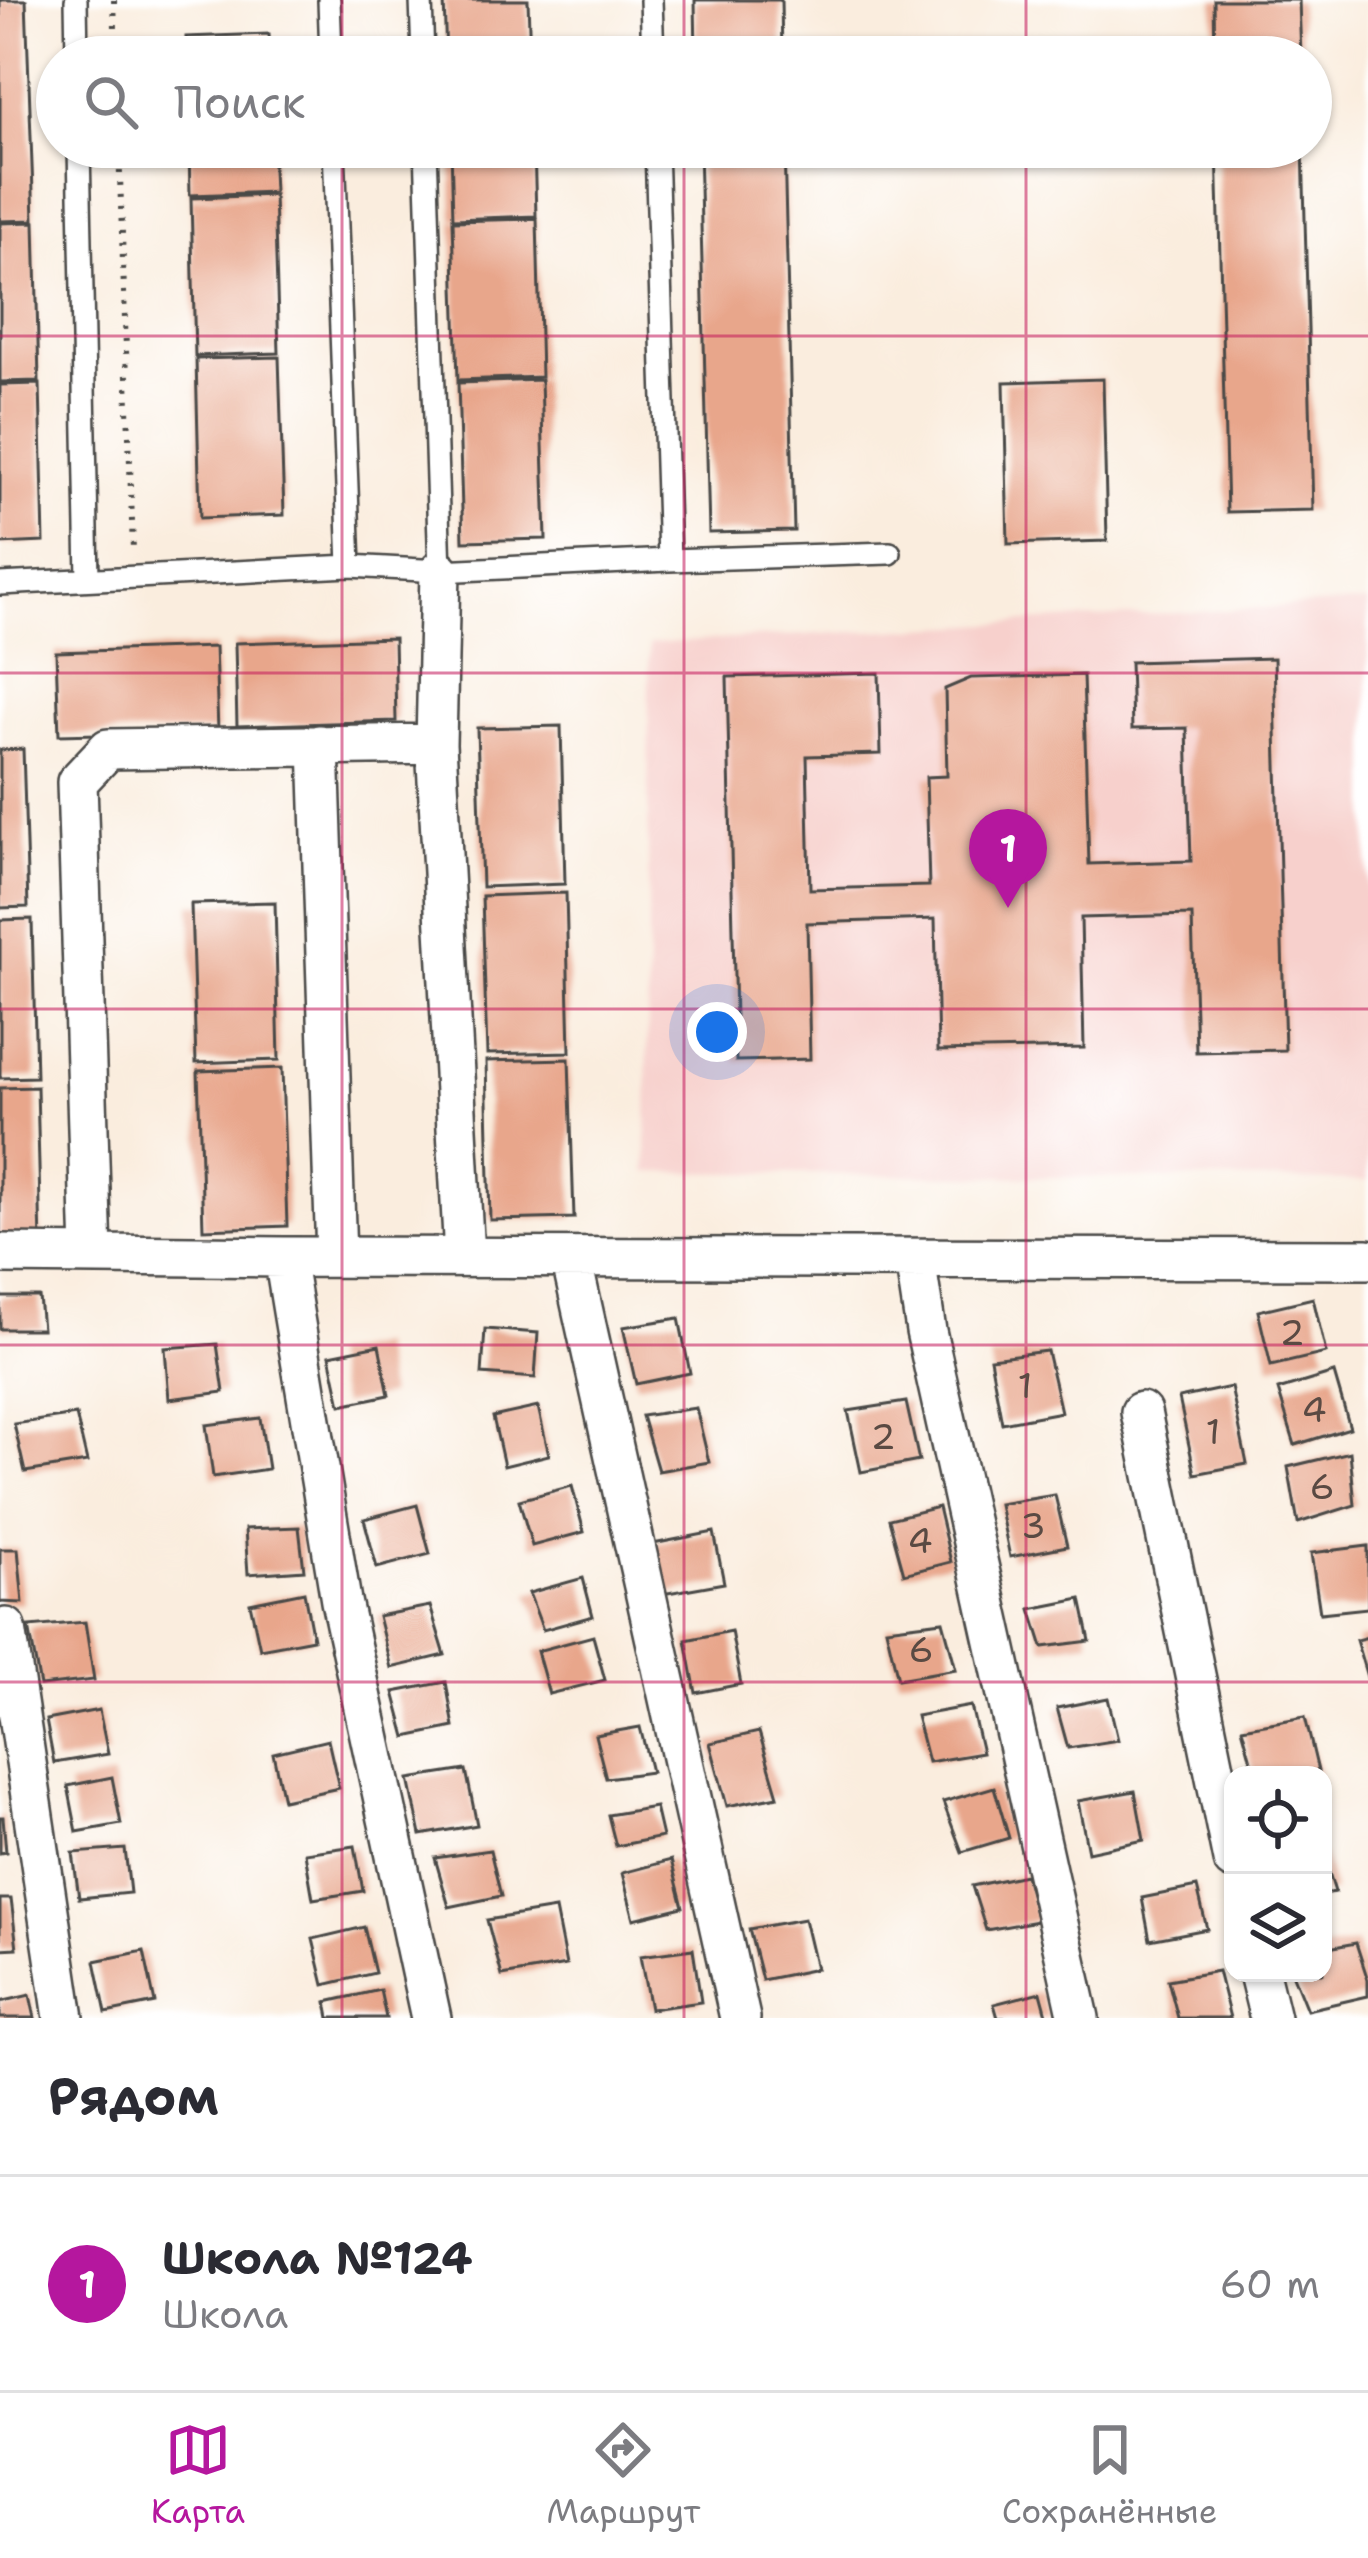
<!DOCTYPE html>
<html lang="ru">
<head>
<meta charset="utf-8">
<style>
  :root { --surface:#fff; --page:#f2f2f3; --text:#2b2b33; --muted:#7c7c81; --line:#e1e1e2; --accent:#b5179e }
  body { margin:0; font-family:"Shantell Sans",sans-serif; background:var(--page); color:var(--text) }
  .controls { position:absolute; right:36px; bottom:36px; display:grid; overflow:hidden; border-radius:24px; box-shadow:0 3px 9px #0004 }
  .controls button { width:108px; height:108px; display:grid; place-items:center; padding:0; border:0; border-bottom:3px solid var(--line); background:var(--surface); color:var(--text); font:60px sans-serif }
  .you { position:absolute; left:717px; top:1032px; width:42px; height:42px; margin:-30px; border:9px solid #fff; border-radius:50%; background:#1a73e8; box-shadow:0 0 0 18px #1a73e833 }
  .badge { display:grid; place-items:center; width:78px; height:78px; border-radius:50%; background:var(--accent); color:#fff; font-size:39px; font-weight:700 }
  .pin { position:absolute; translate:-50% -99px; filter:drop-shadow(0 3px 6px #0008) }
  .pin::after { content:''; position:absolute; top:63px; width:42px; height:36px; background:inherit; clip-path:polygon(0 0,100% 0,50% 100%) }
  .list { margin:0; padding:0; list-style:none }
  h2 { display:flex; justify-content:space-between; align-items:center; height:156px; margin:0; padding:0 48px; font-size:51px }
  h2 small { font-size:39px; font-weight:400; color:var(--muted) }
  .list li { display:grid; grid-template-columns:78px 1fr auto; gap:36px; align-items:center; box-sizing:border-box; height:216px; padding:0 48px; border-top:3px solid var(--line) }
  .list b { display:block; font-size:45px; white-space:nowrap }
  .list p { margin:0; font-size:39px; white-space:nowrap; color:var(--muted) }
  .list em { font-size:39px; font-style:normal; color:var(--muted) }
  .icon { flex:none; width:66px; height:66px; fill:none; stroke:currentColor; stroke-width:2; stroke-linecap:round; stroke-linejoin:round }
  .map { position:relative; flex:none; width:1368px; height:2018px; overflow:hidden }
  .search { position:absolute; background:var(--surface); box-shadow:0 3px 9px #0004; left:36px; right:36px; top:36px; height:132px; display:flex; align-items:center; gap:30px; box-sizing:border-box; padding:0 42px; border-radius:66px; color:var(--muted); font-size:45px }
  .sheet { height:372px; background:var(--surface) }
  nav { display:flex; justify-content:space-around; align-items:center; box-sizing:border-box; height:168px; border-top:3px solid var(--line); background:var(--surface); font-size:33px; color:var(--muted) }
  nav a { display:grid; justify-items:center; gap:6px }
  nav .on { color:var(--accent) }
  .map>svg:first-child { display:block }
  .built { fill:#f7d0cc }
  .building { fill:#e8a68b }
  .lines { fill:none; stroke-linecap:round; stroke-linejoin:round }
  .lane-casing { stroke:#4a4846; stroke-width:26 }
  .street-casing { stroke:#4a4846; stroke-width:44 }
  .path { stroke:#4a4846; stroke-width:6; stroke-dasharray:3 9; stroke-linecap:butt }
  .lane { stroke:#fff; stroke-width:21 }
  .street { stroke:#fff; stroke-width:39 }
  .grid { fill:none; stroke:#c2185b; stroke-width:3; stroke-opacity:0.55 }
  .labels { text-anchor:middle; stroke-width:12; stroke-linejoin:round; paint-order:stroke }
  .number-label { font-size:36px; fill:#5a4a43 }
</style>
</head>
<body>
<div class="map">
<svg width="1368" height="2018" viewBox="0 0 1368 2018">
  <rect width="100%" height="100%" fill="#fff"/>
  <filter id="ink" filterUnits="userSpaceOnUse"><feTurbulence type="fractalNoise" baseFrequency=".00833" numOctaves="2"/><feDisplacementMap in="SourceGraphic" scale="24" xChannelSelector="R" yChannelSelector="G"/><feConvolveMatrix kernelMatrix="1 2 1 2 8 2 1 2 1" color-interpolation-filters="sRGB"/></filter>
  <filter id="wash" filterUnits="userSpaceOnUse"><feTurbulence type="fractalNoise" baseFrequency=".004" numOctaves="4" result="noise"/><feDisplacementMap in="SourceGraphic" scale="48" xChannelSelector="R" yChannelSelector="G"/><feGaussianBlur stdDeviation="2.7" result="paint"/><feColorMatrix in="noise" values="0 0 0 0 0 0 0 0 0 0 0 0 0 0 0 0 0 1.4 0 .05"/><feComposite in="paint" operator="in"/></filter>
  <g filter="url(#wash)">
    <rect width="100%" height="100%" fill="#faedde"/>
    <path class="built" d="M1368,602V1181L647,1172L649,644Z"/>
    <g id="blocks">
      <path class="building" d="M0,0H26L34,220L0,221Z
        M444,0H528L530,57H446Z
        M695,0H781L782,57H696Z
        M1214,0H1299L1301,57H1215Z
        M269,34L270,57H186V37Z
        M189,147H272L274,192L190,195Z
        M451,147H534L536,216L453,219Z
        M699,147H784L794,531L709,533Z
        M1217,147H1303L1313,510L1227,512Z
        M274,195L279,353L195,356L191,198Z
        M537,219L541,377L458,380L453,221Z
        M35,222L39,381L0,382V223Z
        M279,357L284,515L200,518L196,359Z
        M1103,379L1107,541L1008,544L1004,382Z
        M541,380L546,539L463,541L458,383Z
        M40,384L44,542L0,544V385Z
        M394,638L396,721L237,726L235,643Z
        M215,647L218,731L59,735L56,652Z
        M1274,658L1285,1050L1196,1052L1192,915L1081,918L1084,1048L938,1051L935,919L807,923L810,1059L736,1061L727,677L879,673L881,754L807,756L810,889L929,886L926,777L947,776L945,689L971,678L1083,675L1089,864L1191,861L1187,728L1132,729L1130,662Z
        M561,726L565,884L482,887L477,728Z
        M23,749L28,907L0,908V750Z
        M566,893L570,1052L487,1054L482,896Z
        M275,902L279,1060L196,1063L191,904Z
        M32,919L36,1077L0,1078V920Z
        M569,1059L574,1218L490,1220L486,1061Z
        M282,1068L287,1226L203,1229L198,1071Z
        M37,1087L41,1246L0,1247V1088Z
        M0,1297H39L42,1329H0Z
        M1313,1298L1326,1353L1271,1366L1258,1311Z
        M679,1318L690,1373L636,1384L623,1327Z
        M485,1329L538,1333L535,1378L482,1374Z
        M217,1344L224,1392L169,1399L165,1348Z
        M379,1345L389,1395L341,1405L330,1355Z
        M1047,1351L1061,1412L1002,1423L990,1358Z
        M1334,1373L1350,1428L1295,1445L1278,1390Z
        M1231,1387L1247,1464L1195,1474L1179,1398Z
        M906,1402L919,1461L861,1472L848,1411Z
        M538,1407L549,1455L504,1466L493,1417Z
        M696,1408L709,1462L658,1471L642,1416Z
        M76,1415L87,1462L25,1472L14,1424Z
        M260,1418L268,1469L213,1477L206,1425Z
        M1350,1452L1355,1505L1298,1523L1288,1467Z
        M572,1486L584,1532L532,1546L519,1500Z
        M1055,1495L1067,1546L1010,1557L999,1504Z
        M417,1505L430,1554L377,1568L364,1519Z
        M938,1507L951,1562L904,1574L889,1519Z
        M299,1527L304,1570L248,1574L245,1529Z
        M714,1532L724,1583L662,1594L653,1544Z
        M1368,1546V1608L1320,1613L1311,1553Z
        M0,1549H18L23,1603L0,1602Z
        M583,1578L593,1616L543,1630L529,1593Z
        M304,1592L313,1639L260,1649L250,1603Z
        M1081,1599L1090,1641L1043,1647L1031,1609Z
        M430,1606L445,1655L391,1668L378,1616Z
        M943,1621L956,1669L898,1679L886,1628Z
        M85,1622L94,1680L40,1686L29,1627Z
        M731,1631L741,1684L696,1693L686,1640Z
        M593,1636L605,1680L549,1694L537,1651Z
        M1368,1637V1676L1367,1677L1356,1640Z
        M446,1682L454,1727L406,1737L394,1692Z
        M1108,1698L1118,1740L1068,1748L1057,1708Z
        M971,1706L982,1753L928,1762L916,1716Z
        M99,1710L108,1754L54,1763L46,1720Z
        M1305,1717L1319,1775H1255L1242,1728Z
        M640,1727L651,1772L606,1778L595,1735Z
        M759,1732L778,1796L727,1806L710,1743Z
        M328,1740L339,1788L283,1800L273,1753Z
        M466,1770L477,1825L421,1835L409,1779Z
        M112,1777L121,1824L77,1832L68,1786Z
        M994,1787L1009,1838L962,1852L943,1802Z
        M1135,1791L1144,1840L1088,1852L1078,1801Z
        M655,1807L662,1837L616,1846L608,1815Z
        M0,1817H3L6,1852L0,1853Z
        M355,1846L363,1891L313,1899L305,1853Z
        M125,1849L130,1893L79,1898L73,1853Z
        M490,1850L501,1896L449,1907L435,1858Z
        M1323,1853L1335,1892L1323,1894Z
        M671,1860L683,1907L634,1919L622,1873Z
        M1025,1875L1037,1921L986,1930L972,1886Z
        M1197,1887L1207,1929L1150,1940L1142,1898Z
        M0,1899H11L17,1948L0,1949Z
        M555,1909L566,1965L502,1976L487,1920Z
        M804,1919L816,1969L762,1980L749,1929Z
        M364,1927L375,1973L324,1985L313,1939Z
        M1356,1943L1368,1980V1996L1307,2010L1292,1973H1323V1949Z
        M693,1949L701,2002L650,2009L640,1956Z
        M144,1951L155,2003L106,2013L95,1961Z
        M1218,1971L1230,2018H1178L1168,1980Z
        M380,1990L386,2018H330L327,2002Z
        M1041,1992L1048,2018H998L994,2004Z
        M30,1995L35,2018H0V2002Z"/>
    </g>
  </g>
  <g filter="url(#ink)">
    <use href="#blocks" fill-opacity="0" stroke="#4a4846" stroke-width="3"/>
    <g class="lines">
      <defs>
        <path id="lane" d="M76,0L77,57
          M329,0L331,57
          M421,0L423,57
          M651,0L653,57
          M79,147L88,578
          M334,147L350,566
          M426,147L440,571
          M669,560L890,553
          M0,584L350,566L440,571L669,560L656,147"/>
        <path id="street" d="M436,744L440,571
          M319,745L336,1257
          M0,1254L284,1257L1368,1259
          M92,1255L77,782L108,749L436,744L464,1257
          M284,1257L341,1601L431,2018
          M571,1258L740,2018
          M915,1259L926,1331L1079,2018
          M1141,1412L1233,1860
          M6,1628L64,2018
          M1259,1973L1270,2018"/>
      </defs>
      <use href="#lane" class="lane-casing"/>
      <use href="#street" class="street-casing"/>
      <path class="path" d="M114,0L116,57
        M119,147L133,551"/>
      <use href="#lane" class="lane"/>
      <use href="#street" class="street"/>
    </g>
  </g>
  <path class="grid" d="M342,0V57M684,0V57M1026,0V57M342,147V2018M684,147V2018M1026,147V2018M0,336H1368M0,673H1368M0,1009H1368M0,1345H1368M0,1682H1368"/>
  <g class="labels">
    <g class="number-label">
      <text x="1292" y="1345">2</text>
      <text x="1025" y="1398">1</text>
      <text x="1314" y="1422">4</text>
      <text x="1213" y="1444">1</text>
      <text x="883" y="1449">2</text>
      <text x="1322" y="1499">6</text>
      <text x="1033" y="1538">3</text>
      <text x="920" y="1553">4</text>
      <text x="921" y="1662">6</text>
    </g>
  </g>
</svg>
<div class="controls">
<button><svg class="icon" aria-label="locate" viewBox="0 0 24 24"><circle cx="12" cy="12" r="6"/><path d="M12 2v4M12 18v4M2 12h4M18 12h4"/></svg></button>
<button><svg class="icon" aria-label="layers" viewBox="0 0 24 24"><path d="M12 4l9 5-9 5-9-5zM3 14l9 5 9-5"/></svg></button>
</div>
<div class="you"></div>
<div class="pin badge" style="left:1008px;top:908px">1</div>
<div class="search"><svg class="icon" aria-label="search" viewBox="0 0 24 24"><circle cx="10" cy="10" r="6"/><path d="M15 15l6 6"/></svg>Поиск</div>
</div>
<section class="sheet">
<h2>Рядом<small></small></h2>
<ul class="list">
<li><span class="badge">1</span><div><b>Школа №124</b><p>Школа</p></div><em>60 m</em></li>
</ul>
</section>
<nav>
<a class="on"><svg class="icon" aria-label="map" viewBox="0 0 24 24"><path d="M3 6l6-2 6 2 6-2v14l-6 2-6-2-6 2zM9 4v14M15 6v14"/></svg>Карта</a>
<a><svg class="icon" aria-label="directions" viewBox="0 0 24 24"><path d="M12 3l9 9-9 9-9-9zM9 14v-3h6M13 9l2 2-2 2"/></svg>Маршрут</a>
<a><svg class="icon" aria-label="saved" viewBox="0 0 24 24"><path d="M7 4h10v16l-5-4-5 4z"/></svg>Сохранённые</a>
</nav>
</body>
</html>
